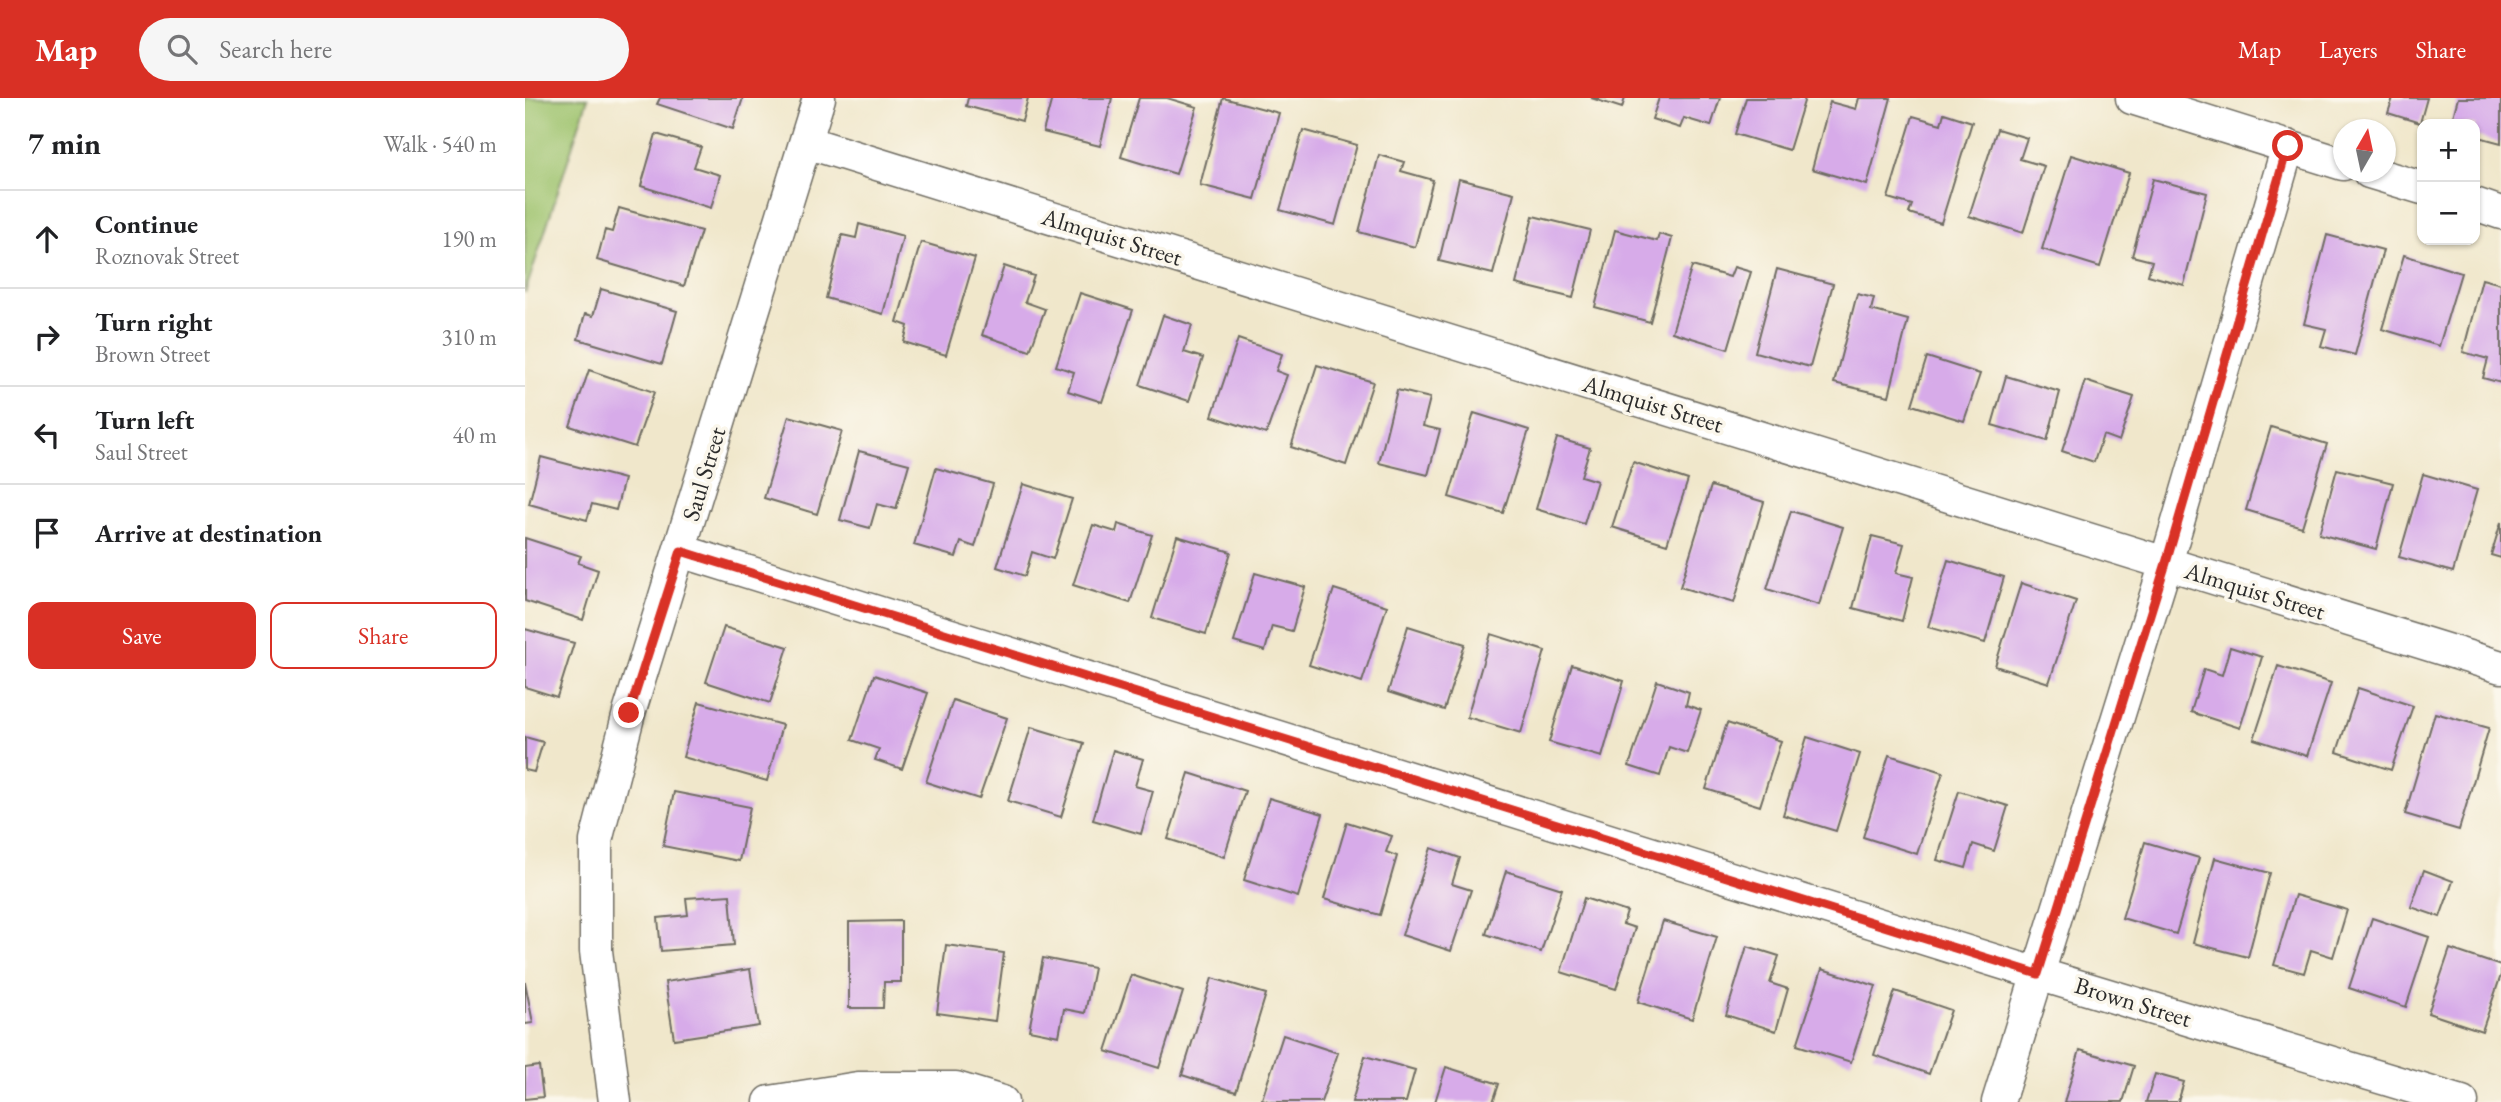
<!DOCTYPE html>
<html lang="en">
<head>
<meta charset="utf-8">
<style>
  :root { --surface:#fff; --page:#f6f6f6; --text:#202124; --muted:#757577; --line:#e0e0e0; --accent:#d93025 }
  body { margin:0; font-family:"EB Garamond",serif; background:var(--page); color:var(--text) }
  .controls { position:absolute; right:21px; top:21px; display:grid; overflow:hidden; border-radius:14px; box-shadow:0 2px 5px #0004 }
  .controls button { width:63px; height:63px; display:grid; place-items:center; padding:0; border:0; border-bottom:2px solid var(--line); background:var(--surface); color:var(--text); font:35px sans-serif }
  .compass { position:absolute; left:1808px; top:21px; width:63px; height:63px; border-radius:50%; background:var(--surface); box-shadow:0 2px 5px #0004; rotate:9deg }
  .stop { position:absolute; width:21px; height:21px; margin:-16px; border:5px solid #d93025; border-radius:50%; background:#fff }
  .stop.end { background:#d93025; border-color:#fff; box-shadow:0 2px 7px #0008 }
  .list { margin:0; padding:0; list-style:none }
  h2 { display:flex; justify-content:space-between; align-items:center; height:91px; margin:0; padding:0 28px; font-size:30px }
  h2 small { font-size:23px; font-weight:400; color:var(--muted) }
  .list li { display:grid; grid-template-columns:46px 1fr auto; gap:21px; align-items:center; box-sizing:border-box; height:98px; padding:0 28px; border-top:2px solid var(--line) }
  .list b { display:block; font-size:26px; white-space:nowrap }
  .list p { margin:0; font-size:23px; white-space:nowrap; color:var(--muted) }
  .list em { font-size:23px; font-style:normal; color:var(--muted) }
  .actions { display:flex; gap:14px; padding:21px 28px }
  .actions a { flex:1; padding:16px 0; border:2px solid var(--accent); border-radius:14px; text-align:center; font-size:24px; color:var(--accent) }
  .actions .main { background:var(--accent); color:#fff }
  .icon { flex:none; width:38px; height:38px; fill:none; stroke:currentColor; stroke-width:2; stroke-linecap:round; stroke-linejoin:round }
  .map { position:relative; flex:none; width:1976px; height:1004px; overflow:hidden }
  header { display:flex; align-items:center; gap:42px; box-sizing:border-box; height:98px; padding:0 35px; background:var(--accent); color:#fff }
  header strong { font-size:33px }
  nav { display:flex; gap:38px; margin-inline-start:auto; font-size:24px }
  .search { width:490px; height:63px; background:var(--page); display:flex; align-items:center; gap:18px; box-sizing:border-box; padding:0 24px; border-radius:38px; color:var(--muted); font-size:26px }
  main { display:flex }
  aside { flex:1; background:var(--surface) }
  .map>svg:first-child { display:block }
  .green { fill:#9ec36d; stroke:#64774c; stroke-width:2 }
  .building { fill:#d7abe9 }
  .lines { fill:none; stroke-linecap:round; stroke-linejoin:round }
  .minor-casing { stroke:#706d63; stroke-width:35 }
  .minor { stroke:#fff; stroke-width:32 }
  .route { stroke:#d93025; stroke-width:9 }
  .labels { text-anchor:middle; stroke-width:7; stroke-linejoin:round; paint-order:stroke }
  .street-label { font-size:24px; fill:#2b2b2b; stroke:#fbf7ec }
</style>
</head>
<body>
<header>
<strong>Map</strong>
<div class="search"><svg class="icon" aria-label="search" viewBox="0 0 24 24"><circle cx="10" cy="10" r="6"/><path d="M15 15l6 6"/></svg>Search here</div>
<nav><a>Map</a><a>Layers</a><a>Share</a></nav>
</header>
<main>
<aside>
<h2>7 min<small>Walk · 540 m</small></h2>
<ul class="list">
<li><svg class="icon" aria-label="ahead" viewBox="0 0 24 24"><path d="M12 20V5M6 11l6-6 6 6"/></svg><div><b>Continue</b><p>Roznovak Street</p></div><em>190 m</em></li>
<li><svg class="icon" aria-label="right" viewBox="0 0 24 24"><path d="M7 20v-9h11M14 6l5 5-5 5"/></svg><div><b>Turn right</b><p>Brown Street</p></div><em>310 m</em></li>
<li><svg class="icon" aria-label="left" viewBox="0 0 24 24"><path d="M17 20v-9H6M10 6l-5 5 5 5"/></svg><div><b>Turn left</b><p>Saul Street</p></div><em>40 m</em></li>
<li><svg class="icon" aria-label="arrive" viewBox="0 0 24 24"><path d="M6 21V4h12l-3 4 3 4H6"/></svg><div><b>Arrive at destination</b></div></li>
</ul>
<div class="actions"><a class="main">Save</a><a>Share</a></div>
</aside>
<div class="map">
<svg width="1976" height="1004" viewBox="0 0 1976 1004">
  <rect width="100%" height="100%" fill="#fbf7ec"/>
  <filter id="ink" filterUnits="userSpaceOnUse"><feTurbulence type="fractalNoise" baseFrequency=".0143" numOctaves="2"/><feDisplacementMap in="SourceGraphic" scale="14" xChannelSelector="R" yChannelSelector="G"/><feConvolveMatrix kernelMatrix="1 2 1 2 8 2 1 2 1" color-interpolation-filters="sRGB"/></filter>
  <filter id="wash" filterUnits="userSpaceOnUse"><feTurbulence type="fractalNoise" baseFrequency=".00686" numOctaves="4" result="noise"/><feDisplacementMap in="SourceGraphic" scale="28" xChannelSelector="R" yChannelSelector="G"/><feGaussianBlur stdDeviation="1.57" result="paint"/><feColorMatrix in="noise" values="0 0 0 0 0 0 0 0 0 0 0 0 0 0 0 0 0 1.4 0 .05"/><feComposite in="paint" operator="in"/></filter>
  <g filter="url(#wash)">
    <rect width="100%" height="100%" fill="#f0e7cb"/>
    <path class="green" d="M0,0H63L0,195Z"/>
    <g id="blocks">
      <path class="building" d="M135,0H218L208,31L132,6Z
        M443,0H503L497,23L441,8Z
        M527,0H587L575,48L518,34Z
        M614,0H642L672,9L651,76L596,59Z
        M698,0L754,15L730,101L675,87Z
        M1066,0H1100L1097,10Z
        M1134,0H1195L1186,28L1159,20L1155,30L1127,21Z
        M1221,0H1280L1264,52L1210,36Z
        M1334,0H1366L1342,87L1287,71L1305,4L1331,11Z
        M1868,0H1902L1895,25L1863,15Z
        M1933,0H1976V45L1950,38V26H1926Z
        M1419,15L1447,24L1416,125L1384,115L1387,107L1363,100L1388,18L1416,26Z
        M1472,31L1502,40L1495,61L1519,68L1498,135L1444,118Z
        M778,32L832,47L810,127L755,112Z
        M131,36L176,49L169,69L195,77L186,110L116,88Z
        M854,57L879,64L876,73L908,82L890,149L834,134Z
        M1546,57L1604,75L1575,169L1517,151Z
        M934,81L989,95L968,176L914,163Z
        M1628,81L1682,95L1659,187L1623,177L1627,163L1607,158Z
        M94,110L176,133L159,188L72,162L80,132L87,134Z
        M1008,118L1065,132L1048,200L991,186Z
        M334,126L378,138L358,216L301,200L317,137L331,140Z
        M1090,132L1132,143L1134,136L1147,140L1125,224L1070,209Z
        M1802,137L1858,152L1830,257L1796,248L1801,231L1779,226Z
        M396,144L450,160L421,257L379,244L383,228L372,224Z
        M1879,157L1936,175L1914,248L1857,231Z
        M479,168L509,178L500,204L520,211L505,253L457,237Z
        M1167,168L1205,179L1209,169L1226,174L1203,251L1147,234Z
        M1252,171L1308,186L1285,269L1230,254Z
        M1957,181L1976,186V285L1958,280L1963,261L1938,254Z
        M76,191L152,213L137,266L53,241L60,216L68,218Z
        M555,195L608,212L577,304L543,293L549,274L531,268Z
        M1332,196L1349,200L1346,212L1383,222L1364,298L1309,285Z
        M638,217L667,227L659,254L678,260L664,303L615,287Z
        M713,241L757,256L751,273L762,277L741,336L687,318Z
        M1402,259L1455,276L1439,323L1387,307Z
        M792,267L848,284L821,367L766,349Z
        M64,272L129,294L110,349L45,328Z
        M1481,278L1535,294L1522,343L1467,327Z
        M1560,283L1609,299L1594,343L1578,337L1569,364L1537,353Z
        M872,292L905,300L898,328L915,332L903,377L854,365Z
        M949,315L1004,332L978,415L924,399Z
        M264,318L317,333L292,416L239,400Z
        M1746,329L1802,346L1777,429L1721,412Z
        M1032,340L1065,350L1056,378L1072,383L1059,426L1011,411Z
        M334,353L384,366L371,411L352,406L345,430L315,422Z
        M16,359L99,381L91,412L67,406L62,422L4,406Z
        M1108,364L1163,382L1142,446L1087,429Z
        M411,370L468,386L450,449L436,444L431,459L389,447Z
        M1812,371L1868,385L1851,451L1794,436Z
        M1898,376L1952,392L1928,474L1874,459Z
        M498,386L547,401L528,461L507,454L500,478L472,469Z
        M1186,388L1239,404L1209,505L1155,489Z
        M1266,413L1318,429L1294,507L1242,491Z
        M1976,424V460L1966,457Z
        M593,426L627,437L605,505L548,487L568,427L591,434Z
        M652,438L706,454L681,536L627,520Z
        M1347,438L1379,446L1371,475L1388,479L1377,523L1328,510Z
        M0,440L56,458L53,465L73,472L58,522L0,503Z
        M1423,462L1479,479L1460,545L1403,529Z
        M730,475L780,489L767,533L747,528L740,553L709,544Z
        M1496,485L1551,503L1524,585L1470,568Z
        M809,491L862,508L837,584L784,567Z
        M883,528L940,546L919,612L863,594Z
        M199,529L263,549L245,605L181,584Z
        M0,531L49,545L32,599L0,589Z
        M966,536L1020,553L996,635L942,619Z
        M1705,549L1737,559L1715,630L1666,614L1679,571L1697,577Z
        M1047,567L1099,583L1077,659L1024,644Z
        M1753,568L1806,585L1782,658L1729,641Z
        M349,577L403,595L377,671L350,662L354,651L327,642Z
        M1132,583L1164,594L1161,607L1176,612L1162,655L1144,649L1135,678L1104,668Z
        M1833,590L1888,608L1866,672L1812,654Z
        M428,602L482,620L454,701L401,684Z
        M174,604L257,627L242,683L158,659Z
        M1910,615L1964,630L1934,732L1880,716Z
        M1202,625L1256,643L1235,708L1181,691Z
        M506,629L559,645L536,719L483,703Z
        M0,639L18,644L9,674L0,672Z
        M1282,639L1335,656L1311,733L1258,717Z
        M588,652L618,661L610,688L628,693L616,736L568,722Z
        M1364,657L1418,674L1392,756L1338,739Z
        M664,675L720,693L699,759L643,741Z
        M1434,693L1483,708L1469,753L1448,746L1441,770L1412,762Z
        M149,694L225,709L214,763L138,748Z
        M744,700L798,716L773,799L719,782Z
        M822,724L867,738L861,754L872,758L855,817L799,801Z
        M1620,744L1674,760L1651,836L1597,820Z
        M906,750L935,760L927,786L946,792L926,853L877,837Z
        M1690,760L1745,775L1723,859L1668,845Z
        M1899,772L1928,783L1915,819L1886,809Z
        M981,773L1037,791L1016,854L961,836Z
        M205,797L209,847L136,853L133,820L163,817L161,800Z
        M1770,797L1822,812L1808,859L1786,852L1779,875L1749,867Z
        M1059,800L1102,814L1098,826L1110,830L1091,891L1036,874Z
        M1847,820L1904,839L1881,909L1824,890Z
        M376,823V884H359L358,910H324V824Z
        M1138,823L1192,839L1167,921L1113,904Z
        M421,847L479,855L470,923L412,915Z
        M1222,848L1254,858L1245,885L1263,891L1251,933L1201,917Z
        M1925,851L1976,868V877L1957,933L1903,915Z
        M518,860L569,870L560,915L539,911L534,938L504,932Z
        M225,871L234,928L149,941L140,884Z
        M1297,871L1351,888L1326,964L1272,947Z
        M606,877L658,894L634,970L581,953Z
        M687,880L741,896L711,994L657,977Z
        M0,884L8,925L0,926Z
        M1370,893L1426,912L1404,976L1349,957Z
        M758,937L813,955L796,1004H745L737,1001Z
        M1555,952L1609,968L1598,1004H1539Z
        M840,958L890,972L881,1004H827Z
        M14,968L18,999L0,1001V970Z
        M921,969L974,986L968,1004H910Z
        M1630,976L1659,984L1653,1004H1621Z"/>
    </g>
  </g>
  <g filter="url(#ink)">
    <use href="#blocks" fill-opacity="0" stroke="#706d63" stroke-width="2"/>
    <g class="lines">
      <defs>
        <path id="minor" d="M1607,0L1818,66
          M281,44L1976,569
          M1844,74L1897,90
          M1950,106L1976,115
          M156,453L1513,876L1937,1004
          M90,1004L71,853V743L104,615L294,0
          M245,1004L333,990H431L477,1004
          M1473,1004L1641,465L1763,48"/>
      </defs>
      <use href="#minor" class="minor-casing"/>
      <use href="#minor" class="minor"/>
    </g>
  </g>
  <g class="lines" filter="url(#ink)">
    <path class="route" d="M104,615L156,453L1513,876L1641,465L1763,48"/>
  </g>
  <g class="labels">
    <g class="street-label">
      <text transform="translate(587 139) rotate(17)" y="8">Almquist Street</text>
      <text transform="translate(1128 306) rotate(17)" y="8">Almquist Street</text>
      <text transform="translate(179 376) rotate(-73)" y="8">Saul Street</text>
      <text transform="translate(1730 493) rotate(17)" y="8">Almquist Street</text>
      <text transform="translate(1608 904) rotate(17)" y="8">Brown Street</text>
    </g>
  </g>
</svg>
<div class="controls">
<button>+</button>
<button>−</button>
</div>
<svg class="compass" viewBox="-18 -18 36 36"><path d="M0-13l5 13h-10z" fill="#e53935"/><path d="M0 13l5-13h-10z" fill="#757577"/></svg>
<div class="stop" style="left:1763px;top:48px"></div>
<div class="stop end" style="left:104px;top:615px"></div>
</div>
</main>
</body>
</html>
